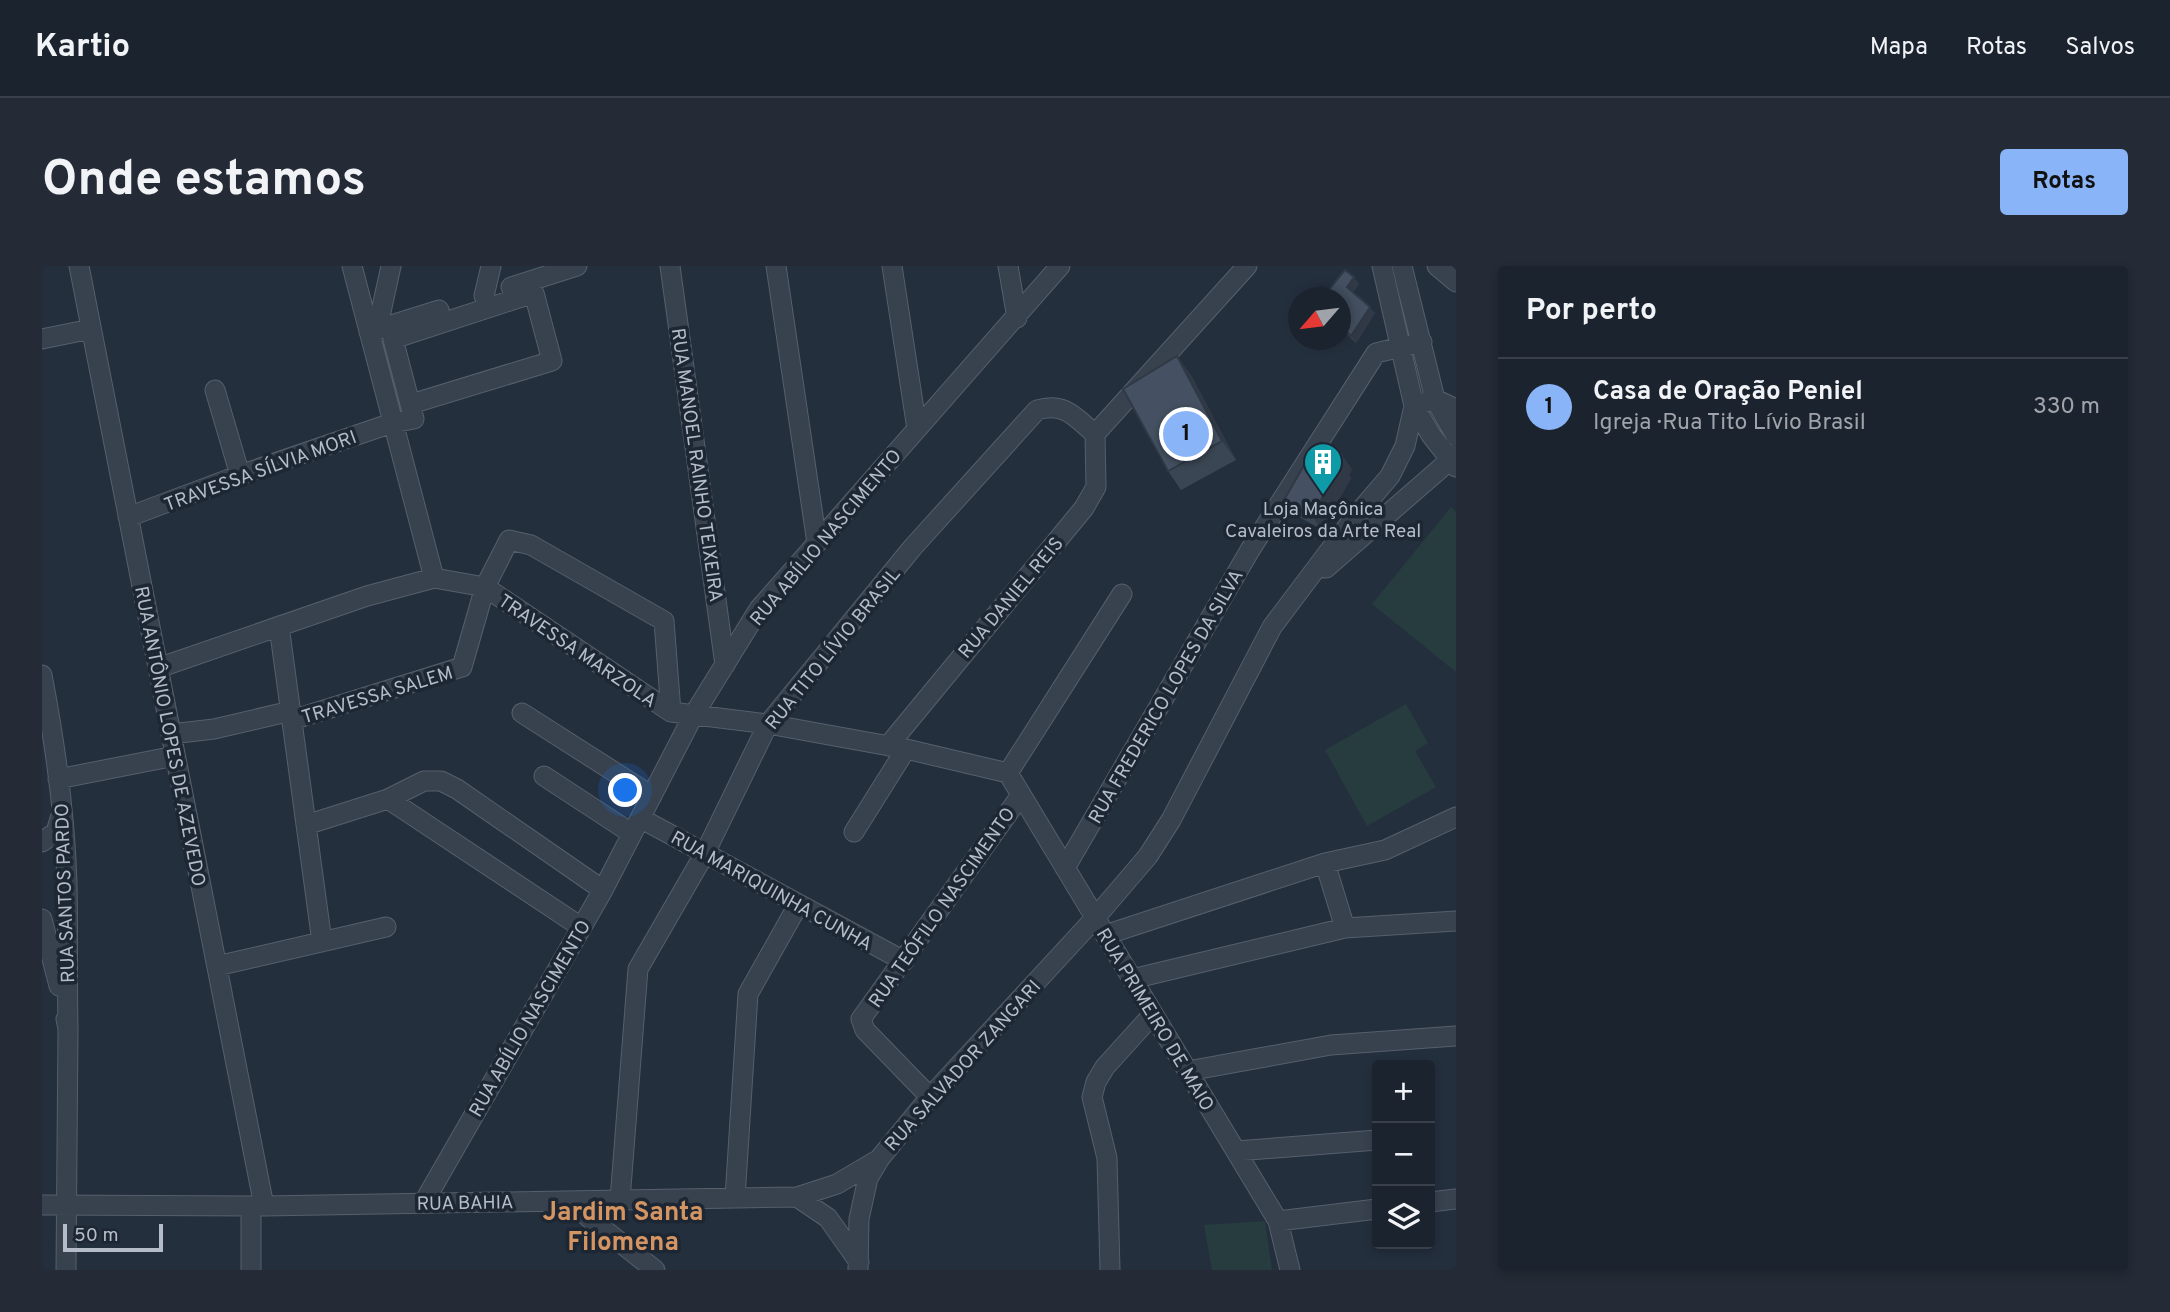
<!DOCTYPE html>
<html lang="pt">
<head>
<meta charset="utf-8">
<style>
  :root { --surface:#1b232e; --page:#242b36; --text:#f1f3f6; --muted:#a0a4aa; --line:#39404a; --accent:#8ab4f8 }
  body { margin:0; font-family:Overpass,sans-serif; background:var(--page); color:var(--text) }
  .controls { position:absolute; right:21px; bottom:21px; display:grid; overflow:hidden; border-radius:7px; box-shadow:0 4px 10px #0003 }
  .controls button { width:63px; height:63px; display:grid; place-items:center; padding:0; border:0; border-bottom:2px solid var(--line); background:var(--surface); color:var(--text); font:35px sans-serif }
  .compass { position:absolute; left:1246px; top:21px; width:63px; height:63px; border-radius:50%; background:var(--surface); box-shadow:0 4px 10px #0003; rotate:242deg }
  .scale { position:absolute; left:21px; bottom:18px; width:100px; box-sizing:border-box; padding-left:7px; border:4px solid #b4bcc9; border-top:0; font-size:19px; line-height:24px; white-space:nowrap; color:#b4bcc9; -webkit-text-stroke:5px #1d2633; paint-order:stroke }
  .you { position:absolute; left:584px; top:525px; width:24px; height:24px; margin:-18px; border:5px solid #fff; border-radius:50%; background:#1a73e8; box-shadow:0 0 0 10px #1a73e833 }
  .badge { display:grid; place-items:center; width:46px; height:46px; border-radius:50%; background:var(--accent); color:#111; font-size:23px; font-weight:700 }
  .pin { position:absolute; translate:-50% -50%; border:4px solid #fff; box-shadow:0 2px 7px #0006 }
  .list { margin:0; padding:0; list-style:none }
  h2 { display:flex; justify-content:space-between; align-items:center; height:91px; margin:0; padding:0 28px; font-size:30px }
  h2 small { font-size:23px; font-weight:400; color:var(--muted) }
  .list li { display:grid; grid-template-columns:46px 1fr auto; gap:21px; align-items:center; box-sizing:border-box; height:98px; padding:0 28px; border-top:2px solid var(--line) }
  .list b { display:block; font-size:26px; white-space:nowrap }
  .list p { margin:0; font-size:23px; white-space:nowrap; color:var(--muted) }
  .list em { font-size:23px; font-style:normal; color:var(--muted) }
  .icon { flex:none; width:38px; height:38px; fill:none; stroke:currentColor; stroke-width:2; stroke-linecap:round; stroke-linejoin:round }
  .map { position:relative; flex:none; width:1414px; height:1004px; overflow:hidden; border-radius:7px }
  header { display:flex; align-items:center; gap:42px; box-sizing:border-box; height:98px; padding:0 35px; background:var(--surface); border-bottom:2px solid var(--line) }
  header strong { font-size:33px }
  nav { display:flex; gap:38px; margin-inline-start:auto; font-size:24px }
  .intro { display:flex; align-items:center; justify-content:space-between; box-sizing:border-box; height:168px; padding:0 42px }
  h1 { margin:0; font-size:49px }
  .button { padding:18px 32px; border-radius:7px; background:var(--accent); color:#111; font-size:24px; font-weight:700 }
  main { display:flex; gap:42px; padding:0 42px }
  aside { flex:1; background:var(--surface); border-radius:7px; box-shadow:0 4px 10px #0003 }
  .map>svg:first-child { display:block }
  .green { fill:#263c3f }
  .lines { fill:none; stroke-linecap:round; stroke-linejoin:round }
  .minor-casing { stroke:#565f6c; stroke-width:21 }
  .minor { stroke:#38414e; stroke-width:19 }
  .wall { fill:#3b4654 }
  .shaded-wall { fill:#303945 }
  .building { fill:#455162; stroke:#303945; stroke-width:2 }
  .labels { text-anchor:middle; stroke-width:7; stroke-linejoin:round; paint-order:stroke }
  .street-label { font-size:19px; fill:#b4bcc9; stroke:#1d2633 }
  .poi-label { font-size:19px; fill:#b4bcc9; stroke:#1d2633 }
  .district-label { font-size:26px; font-weight:bold; fill:#d59563; stroke:#1d2633 }
</style>
</head>
<body>
<header>
<strong>Kartio</strong>
<nav><a>Mapa</a><a>Rotas</a><a>Salvos</a></nav>
</header>
<div class="intro"><h1>Onde estamos</h1><a class="button">Rotas</a></div>
<main>
<div class="map">
<svg width="1414" height="1004" viewBox="0 0 1414 1004">
  <rect width="100%" height="100%" fill="#242f3e"/>
  <path class="green" d="M1409,241L1414,246V406L1330,338Z
    M1364,438L1386,477L1373,485L1394,521L1325,560L1283,484Z
    M1223,955L1230,1004H1170L1162,959Z"/>
  <g class="lines">
    <defs>
      <path id="minor" d="M37,0L222,940
        M310,0L392,312
        M628,0L683,399
        M734,0L775,277
        M850,0L875,163
        M966,0L975,52
        M1340,0L1372,140L1389,169L1414,201
        M1360,0L1393,133L1414,170
        M1395,0L1414,16
        M469,21L535,0
        M442,30L449,0
        M335,64L349,0
        M327,66L397,44
        M0,73L49,63
        M173,124L198,209
        M86,251L198,209L350,157L372,153L351,73L492,27L510,95L369,138
        M1284,302L1399,202L1414,186
        M237,360L280,676
        M116,402L325,330L392,312L443,321L629,446L726,458L864,483L966,507
        M0,409C13,477 23,548 25,617C26,666 25,715 26,763
        M480,447L610,530
        M250,454L420,401L443,321L467,274L489,279L622,355L629,446
        M129,468L172,463L249,445
        M846,480L1042,242L1054,221L1053,168
        M966,507L1236,955L1248,1004
        M966,507L1080,328
        M502,510L589,567
        M16,513L133,490
        M346,533L539,661
        M598,552L862,695
        M264,559L346,533L382,515H399L415,523L561,624
        M812,566L864,483
        M0,576L14,566L19,550
        M1283,597L1303,662
        M1023,602L1208,284L1334,87L1380,76
        M0,653L17,720
        M1063,669L1283,597L1343,584L1414,551
        M175,700L344,661
        M1090,713L1303,662L1414,655
        M24,753L26,763L24,1004
        M1146,805L1289,779L1414,770
        M888,831L823,764L819,753L979,529
        M1194,885L1335,874
        M755,931L786,952L817,996
        M693,932L706,728L756,639
        M578,934L596,703L663,587L726,458L871,281L995,144C1023,136 1033,151 1053,168L1205,0
        M526,935L613,1004
        M382,936L561,624L651,450L717,343L1018,0
        M1388,936L1414,933
        M0,939L222,940L755,931L795,918L834,895
        M1236,955L1335,943
        M209,1004V940
        M816,1004L817,953L826,912L838,892L888,831L1053,652L1106,590L1129,554L1230,361L1312,252L1348,210L1363,180L1372,140L1393,133L1414,143
        M1068,1004L1065,892L1050,831L1054,816L1063,801L1111,748"/>
    </defs>
    <use href="#minor" class="minor-casing"/>
    <use href="#minor" class="minor"/>
  </g>
  <path class="wall" d="M1317,18L1311,26L1333,47L1314,77L1298,62V32Z
    M1149,109L1194,194L1139,224L1126,205Z
    M1310,203L1307,209L1309,212L1280,264L1252,248L1242,234Z"/>
  <path class="shaded-wall" d="M1312,11L1317,18L1310,27L1305,21Z
    M1328,41L1333,47L1314,77L1309,70Z
    M1135,90L1149,109L1194,194L1180,175Z
    M1300,189L1310,203L1307,209L1309,212L1280,264L1270,250Z"/>
  <path class="building" d="M1303,4L1312,11L1305,21L1328,41L1309,70L1298,60V32H1280Z
    M1135,90L1180,175L1126,205L1081,123Z
    M1279,176L1300,189L1296,196L1299,198L1270,250L1242,234L1272,182L1275,183Z"/>
  <defs>
    <symbol id="building-pin" viewBox="-11 -11 22 30"><path d="M0 17L-7.5 6A9.5 9.5 0 1 1 7.5 6Z" fill="#0f9aa8" stroke="#1d2633"/><path d="M-4-6H4V6H1V3H-1V6H-4ZM-2.5-4.3h1.7v1.8h-1.7ZM.8-4.3h1.7v1.8H.8ZM-2.5-1h1.7V.8h-1.7ZM.8-1h1.7V.8H.8Z" fill="#fff"/></symbol>
  </defs>
  <g fill-rule="evenodd">
    <use href="#building-pin" x="1259" y="174" width="44" height="60"/>
  </g>
  <g class="labels">
    <g class="street-label">
      <text transform="translate(656 199) rotate(82)" y="7">RUA MANOEL RAINHO TEIXEIRA</text>
      <text transform="translate(218 204) rotate(-20)" y="7">TRAVESSA SÍLVIA MORI</text>
      <text transform="translate(783 271) rotate(-50)" y="7">RUA ABÍLIO NASCIMENTO</text>
      <text transform="translate(968 331) rotate(-50)" y="7">RUA DANIEL REIS</text>
      <text transform="translate(790 382) rotate(-51)" y="7">RUA TITO LÍVIO BRASIL</text>
      <text transform="translate(536 384) rotate(34)" y="7">TRAVESSA MARZOLA</text>
      <text transform="translate(335 428) rotate(-17)" y="7">TRAVESSA SALEM</text>
      <text transform="translate(1123 430) rotate(-60)" y="7">RUA FREDERICO LOPES DA SILVA</text>
      <text transform="translate(129 470) rotate(79)" y="7">RUA ANTÔNIO LOPES DE AZEVEDO</text>
      <text transform="translate(730 624) rotate(29)" y="7">RUA MARIQUINHA CUNHA</text>
      <text transform="translate(22 627) rotate(-92)" y="7">RUA SANTOS PARDO</text>
      <text transform="translate(899 641) rotate(-55)" y="7">RUA TEÓFILO NASCIMENTO</text>
      <text transform="translate(487 752) rotate(-60)" y="7">RUA ABÍLIO NASCIMENTO</text>
      <text transform="translate(1114 753) rotate(59)" y="7">RUA PRIMEIRO DE MAIO</text>
      <text transform="translate(920 799) rotate(-48)" y="7">RUA SALVADOR ZANGARI</text>
      <text transform="translate(423 936) rotate(-1)" y="7">RUA BAHIA</text>
    </g>
    <g class="poi-label">
      <text x="1281" y="249">Loja Maçônica<tspan x="1281" dy="22">Cavaleiros da Arte Real</tspan></text>
    </g>
    <g class="district-label">
      <text x="581" y="954">Jardim Santa<tspan x="581" dy="30">Filomena</tspan></text>
    </g>
  </g>
</svg>
<div class="controls">
<button>+</button>
<button>−</button>
<button><svg class="icon" aria-label="layers" viewBox="0 0 24 24"><path d="M12 4l9 5-9 5-9-5zM3 14l9 5 9-5"/></svg></button>
</div>
<svg class="compass" viewBox="-18 -18 36 36"><path d="M0-13l5 13h-10z" fill="#e53935"/><path d="M0 13l5-13h-10z" fill="#a0a4aa"/></svg>
<div class="scale">50 m</div>
<div class="you"></div>
<div class="pin badge" style="left:1144px;top:168px">1</div>
</div>
<aside>
<h2>Por perto<small></small></h2>
<ul class="list">
<li><span class="badge">1</span><div><b>Casa de Oração Peniel</b><p>Igreja · Rua Tito Lívio Brasil</p></div><em>330 m</em></li>
</ul>
</aside>
</main>
</body>
</html>
